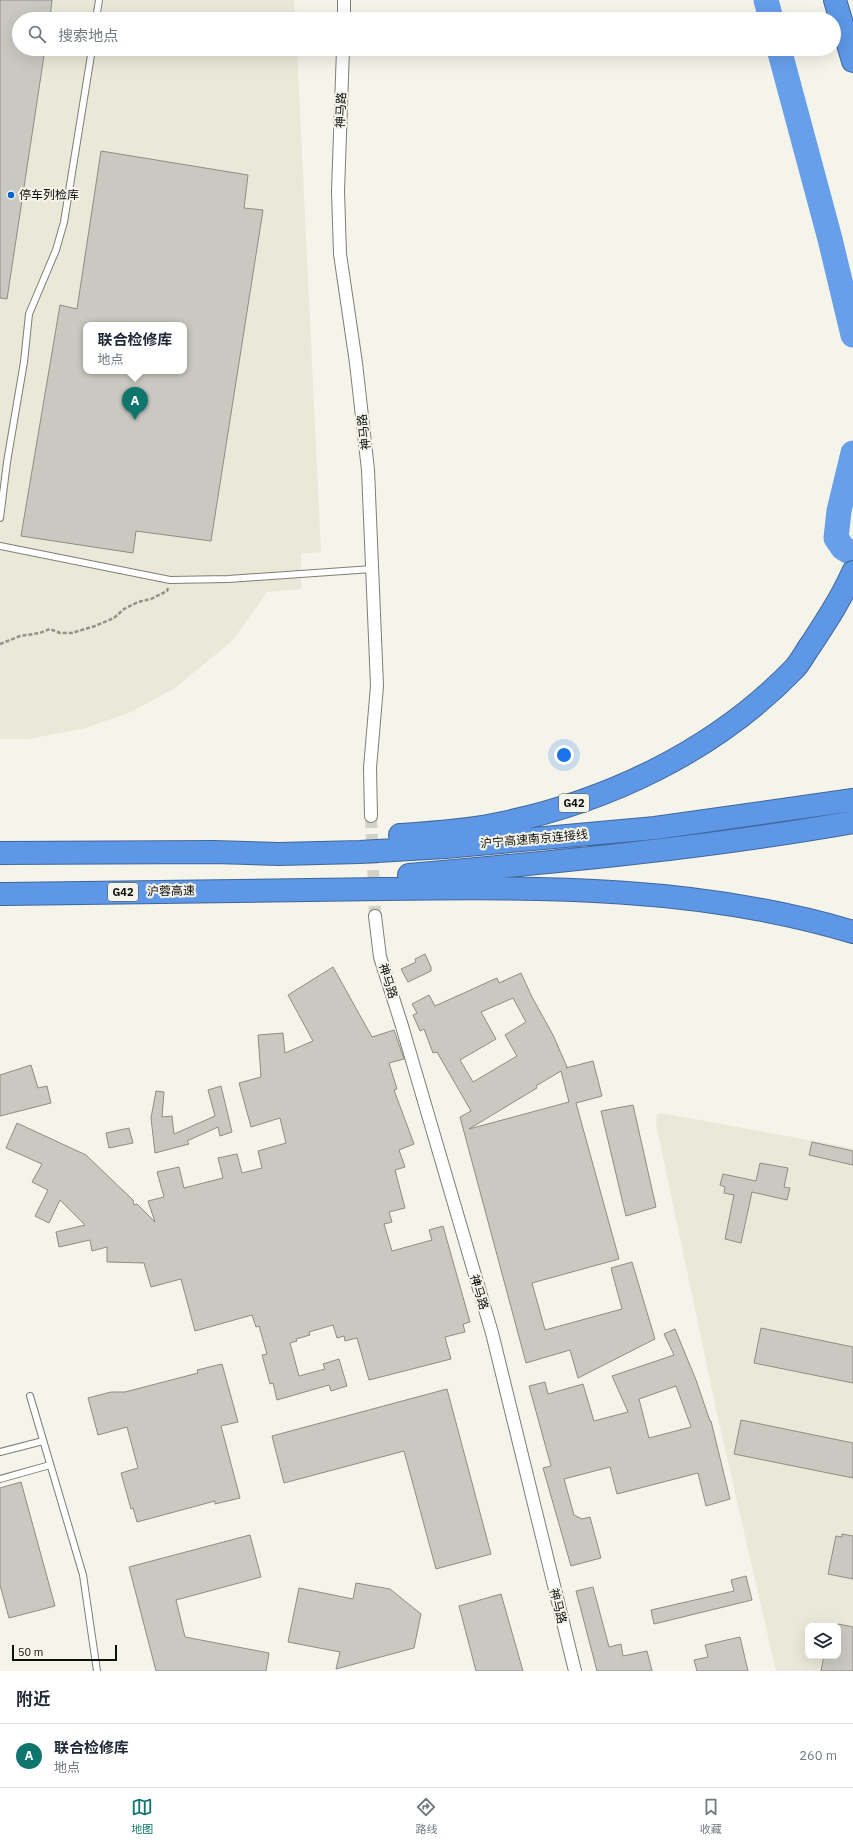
<!DOCTYPE html>
<html lang="zh">
<head>
<meta charset="utf-8">
<style>
  :root { --surface:#fff; --page:#f6f6f7; --text:#1f2937; --muted:#747a83; --line:#e0e1e3; --accent:#0f766e }
  body { margin:0; font-family:"IBM Plex Sans","Noto Sans SC",sans-serif; background:var(--page); color:var(--text) }
  .controls { position:absolute; right:12px; bottom:12px; display:grid; overflow:hidden; border-radius:8px; box-shadow:0 4px 16px #0002 }
  .controls button { width:36px; height:36px; display:grid; place-items:center; padding:0; border:0; border-bottom:1px solid var(--line); background:var(--surface); color:var(--text); font:20px sans-serif }
  .scale { position:absolute; left:12px; bottom:10px; width:105px; box-sizing:border-box; padding-left:4px; border:2px solid #0e0e0b; border-top:0; font-size:11px; line-height:14px; white-space:nowrap; color:#0e0e0b; -webkit-text-stroke:3px #f5f4eb; paint-order:stroke }
  .you { position:absolute; left:564px; top:755px; width:14px; height:14px; margin:-10px; border:3px solid #fff; border-radius:50%; background:#1a73e8; box-shadow:0 0 0 6px #1a73e833 }
  .badge { display:grid; place-items:center; width:26px; height:26px; border-radius:50%; background:var(--accent); color:#fff; font-size:13px; font-weight:700 }
  .pin { position:absolute; translate:-50% -33px; filter:drop-shadow(0 1px 2px #0008) }
  .pin::after { content:''; position:absolute; top:21px; width:14px; height:12px; background:inherit; clip-path:polygon(0 0,100% 0,50% 100%) }
  .popup { position:absolute; left:83px; top:322px; width:104px; height:52px; box-sizing:border-box; display:grid; place-content:center; border-radius:8px; background:var(--surface); filter:drop-shadow(0 1px 3px #0005); font-size:13px; white-space:nowrap; color:var(--muted) }
  .popup b { font-size:15px; color:var(--text) }
  .popup::after { content:''; position:absolute; left:50%; top:100%; margin-left:-8px; border:8px solid transparent; border-top-color:var(--surface) }
  .list { margin:0; padding:0; list-style:none }
  h2 { display:flex; justify-content:space-between; align-items:center; height:52px; margin:0; padding:0 16px; font-size:17px }
  h2 small { font-size:13px; font-weight:400; color:var(--muted) }
  .list li { display:grid; grid-template-columns:26px 1fr auto; gap:12px; align-items:center; box-sizing:border-box; height:64px; padding:0 16px; border-top:1px solid var(--line) }
  .list b { display:block; font-size:15px; white-space:nowrap }
  .list p { margin:0; font-size:13px; white-space:nowrap; color:var(--muted) }
  .list em { font-size:13px; font-style:normal; color:var(--muted) }
  .icon { flex:none; width:22px; height:22px; fill:none; stroke:currentColor; stroke-width:2; stroke-linecap:round; stroke-linejoin:round }
  .map { position:relative; flex:none; width:853px; height:1671px; overflow:hidden }
  .search { position:absolute; background:var(--surface); box-shadow:0 4px 16px #0002; left:12px; right:12px; top:12px; height:44px; display:flex; align-items:center; gap:10px; box-sizing:border-box; padding:0 14px; border-radius:22px; color:var(--muted); font-size:15px }
  .sheet { height:116px; background:var(--surface) }
  nav { display:flex; justify-content:space-around; align-items:center; box-sizing:border-box; height:56px; border-top:1px solid var(--line); background:var(--surface); font-size:11px; color:var(--muted) }
  nav a { display:grid; justify-items:center; gap:2px }
  nav .on { color:var(--accent) }
  .map>svg:first-child { display:block }
  .built { fill:#eae8d8; fill-rule:evenodd }
  .lines { fill:none; stroke-linecap:round; stroke-linejoin:round }
  .river { stroke:#679feb; stroke-width:25 }
  .building { fill:#cac9c1; stroke:#8e8d85; fill-rule:evenodd }
  .street-tunnel { stroke:#d2d2c9; stroke-width:12; stroke-dasharray:12 6; stroke-linecap:butt }
  .lane-casing { stroke:#7f7e76; stroke-width:8 }
  .street-casing { stroke:#7f7e76; stroke-width:14 }
  .highway-casing { stroke:#416799; stroke-width:24 }
  .path { stroke:#92928b; stroke-width:2.5; stroke-dasharray:4 2; stroke-linecap:butt }
  .lane { stroke:#fff; stroke-width:6 }
  .street { stroke:#fff; stroke-width:12 }
  .highway { stroke:#5d97e6; stroke-width:22 }
  .poi-dot { fill:#0565cd; stroke:#f5f4eb; stroke-width:1.5 }
  .labels { text-anchor:middle; stroke-width:4; stroke-linejoin:round; paint-order:stroke }
  .shield { fill:#f5f4eb; stroke:#53534e; stroke-width:1 }
  .shield-label { font-size:11px; font-weight:bold; fill:#0e0e0b }
  .street-label { font-size:12px; fill:#0e0e0b; stroke:#f5f4eb }
  .poi-label { font-size:12px; fill:#0e0e0b; stroke:#f5f4eb; text-anchor:start }
</style>
</head>
<body>
<div class="map">
<svg width="853" height="1671" viewBox="0 0 853 1671">
  <rect width="100%" height="100%" fill="#f5f4eb"/>
  <path class="built" d="M0,0H294L295,19H19V49H297L321,552L301,554V589L267,592L232,641L175,688L131,712L86,728L29,739H0ZM86,325H184V371H86Z
    M661,1113L853,1148V1671H776L719,1423L656,1124L657,1115ZM808,1626H838V1656H808Z"/>
  <g class="lines">
    <path class="river" d="M766,0L771,19
      M779,49L830,239L853,335
      M853,453L839,511L836,538L843,548L853,554"/>
  </g>
  <path class="building" d="M0,0H52L50,19H19V49H45L7,299L0,298Z
    M101,151L248,175L244,208L263,210L211,541L136,531L133,553L21,536L60,305L77,309ZM86,325H184V371H86Z
    M425,954L431,967V971L408,982L401,969L416,962L415,959Z
    M333,967L372,1037L394,1030L404,1059L389,1063L397,1089L394,1090L414,1144L399,1150L405,1167L395,1170L405,1208L389,1212L392,1222L384,1224L392,1251L432,1240L429,1230L443,1226L470,1322L463,1324L465,1332L445,1337L451,1359L369,1380L357,1338L345,1341L344,1336L337,1338L333,1325L309,1332L310,1335L296,1339L297,1341L290,1343L299,1376L325,1369L323,1364L339,1359L347,1386L331,1391L329,1385L277,1400L273,1383L270,1384L262,1355L267,1354L259,1326L256,1327L252,1315L195,1331L181,1279L151,1287L144,1263L107,1262V1247L92,1251L90,1240L59,1247L56,1232L85,1225L60,1200L49,1223L35,1216L48,1190L32,1182L42,1164L6,1148L17,1123L86,1155L133,1200L134,1205L137,1204L155,1222L148,1201L164,1197L157,1172L179,1167L184,1188L223,1178L218,1158L237,1154L242,1173L262,1168L258,1151L286,1143L280,1118L251,1127L239,1083L261,1077L258,1035L283,1033L285,1053L313,1041L288,995Z
    M521,973L532,997L553,1035L567,1067L566,1068L593,1061L602,1096L576,1103L619,1259L532,1283L545,1330L622,1309L611,1268L632,1262L655,1339L578,1378L570,1350L526,1363L460,1117L471,1111L437,1052L433,1053L424,1029L420,1031L413,1015L417,1013L412,1004L429,995L435,1006L497,978L499,983ZM513,998L526,1022L505,1035L517,1056L473,1082L460,1060L496,1039L481,1012ZM561,1071L569,1102L469,1129L537,1088L536,1086Z
    M31,1065L38,1088L47,1086L51,1103L0,1116V1075Z
    M221,1086L232,1132L220,1136L218,1127L187,1141L189,1144L155,1153L151,1118L156,1091L164,1092L162,1117L172,1116L174,1134L215,1116L208,1090Z
    M633,1105L656,1207L626,1216L601,1111Z
    M129,1128L133,1143L109,1148L106,1133Z
    M812,1142L853,1151V1165L809,1155Z
    M760,1163L788,1168L784,1187L790,1188L787,1200L752,1192L741,1243L725,1239L734,1195L724,1193L725,1187L720,1185L723,1174L756,1181Z
    M761,1328L853,1347V1383L754,1363Z
    M675,1329L696,1380L710,1421H711L730,1499L706,1506L698,1473L617,1494L610,1467L564,1479L574,1515L582,1519L590,1517L601,1558L571,1566L543,1468L551,1466L529,1386L545,1382L548,1394L583,1384L594,1421L628,1412L612,1376L674,1355L664,1334ZM676,1386L691,1427L649,1438L639,1399Z
    M222,1364L238,1422L221,1426L240,1498L215,1504V1501L137,1522L133,1508L131,1509L121,1473L138,1468L127,1427L98,1435L88,1398L111,1392H125L198,1373L197,1370Z
    M447,1389L491,1554L436,1569L404,1451L284,1483L272,1436Z
    M741,1420L853,1443V1478L734,1454Z
    M21,1482L55,1606L9,1618L0,1585V1488Z
    M842,1534L853,1536V1579L828,1574L836,1536L842,1537Z
    M250,1535L261,1577L176,1600L185,1637L269,1653L266,1671H156L129,1567Z
    M746,1576L752,1600L654,1624L651,1610L734,1591L731,1580Z
    M356,1583L390,1589L421,1614L414,1648L336,1669L340,1652L288,1642L299,1588L353,1599Z
    M593,1587L609,1647L621,1644L623,1656L647,1651L652,1671H597L576,1591Z
    M501,1594L523,1671H476L459,1606Z
    M838,1624L853,1627V1671H821L824,1656H838Z
    M740,1637L748,1671H697L694,1660L708,1657L705,1645Z"/>
  <g class="lines">
    <path class="street-tunnel" d="M371,816L375,916"/>
    <defs>
      <path id="lane" d="M96,19L99,0
        M0,518L7,462L24,362L29,314L56,250L64,222L92,49
        M0,546L170,580L228,579L372,569
        M30,1396L83,1575L97,1671
        M0,1452L43,1441
        M0,1479L50,1465"/>
      <path id="street" d="M344,19V0
        M343,49L338,191L340,254L356,363L368,470L377,686L370,768L371,816
        M375,916L380,957L402,1026L492,1333L575,1671"/>
      <path id="highway" d="M835,0L853,61
        M400,835C431,833 463,831 493,825C606,803 715,751 795,668C801,661 806,651 812,643C827,620 842,597 853,572
        M0,853L214,852L279,854L360,852L445,847L655,828L853,800
        M409,875C557,862 706,848 853,822
        M0,894C128,893 256,890 383,889C541,887 701,886 853,932"/>
    </defs>
    <use href="#lane" class="lane-casing"/>
    <use href="#street" class="street-casing"/>
    <use href="#highway" class="highway-casing"/>
    <path class="path" d="M0,644L20,636L40,633L50,629L60,633H72L95,626L114,618L124,609L138,602L151,599L167,591L168,588"/>
    <use href="#lane" class="lane"/>
    <use href="#street" class="street"/>
    <use href="#highway" class="highway"/>
  </g>
  <circle class="poi-dot" cx="11" cy="195" r="4"/>
  <g class="labels">
    <g class="shield">
      <rect x="559" y="794" width="30" height="18" rx="3"/>
      <rect x="108" y="883" width="30" height="18" rx="3"/>
    </g>
    <g class="shield-label">
      <text x="574" y="807">G42</text>
      <text x="123" y="896">G42</text>
    </g>
    <g class="street-label">
      <text transform="translate(341 110) rotate(-88)" y="4">神马路</text>
      <text transform="translate(364 432) rotate(-97)" y="4">神马路</text>
      <text transform="translate(534 839) rotate(-5)" y="4">沪宁高速南京连接线</text>
      <text transform="translate(171 891) rotate(-1)" y="4">沪蓉高速</text>
      <text transform="translate(388 981) rotate(72)" y="4">神马路</text>
      <text transform="translate(479 1292) rotate(73)" y="4">神马路</text>
      <text transform="translate(558 1606) rotate(76)" y="4">神马路</text>
    </g>
    <g class="poi-label">
      <text x="19" y="199">停车列检库</text>
    </g>
  </g>
</svg>
<div class="controls">
<button><svg class="icon" aria-label="layers" viewBox="0 0 24 24"><path d="M12 4l9 5-9 5-9-5zM3 14l9 5 9-5"/></svg></button>
</div>
<div class="scale">50 m</div>
<div class="you"></div>
<div class="pin badge" style="left:135px;top:420px">A</div>
<div class="popup"><b>联合检修库</b>地点</div>
<div class="search"><svg class="icon" aria-label="search" viewBox="0 0 24 24"><circle cx="10" cy="10" r="6"/><path d="M15 15l6 6"/></svg>搜索地点</div>
</div>
<section class="sheet">
<h2>附近<small></small></h2>
<ul class="list">
<li><span class="badge">A</span><div><b>联合检修库</b><p>地点</p></div><em>260 m</em></li>
</ul>
</section>
<nav>
<a class="on"><svg class="icon" aria-label="map" viewBox="0 0 24 24"><path d="M3 6l6-2 6 2 6-2v14l-6 2-6-2-6 2zM9 4v14M15 6v14"/></svg>地图</a>
<a><svg class="icon" aria-label="directions" viewBox="0 0 24 24"><path d="M12 3l9 9-9 9-9-9zM9 14v-3h6M13 9l2 2-2 2"/></svg>路线</a>
<a><svg class="icon" aria-label="saved" viewBox="0 0 24 24"><path d="M7 4h10v16l-5-4-5 4z"/></svg>收藏</a>
</nav>
</body>
</html>
